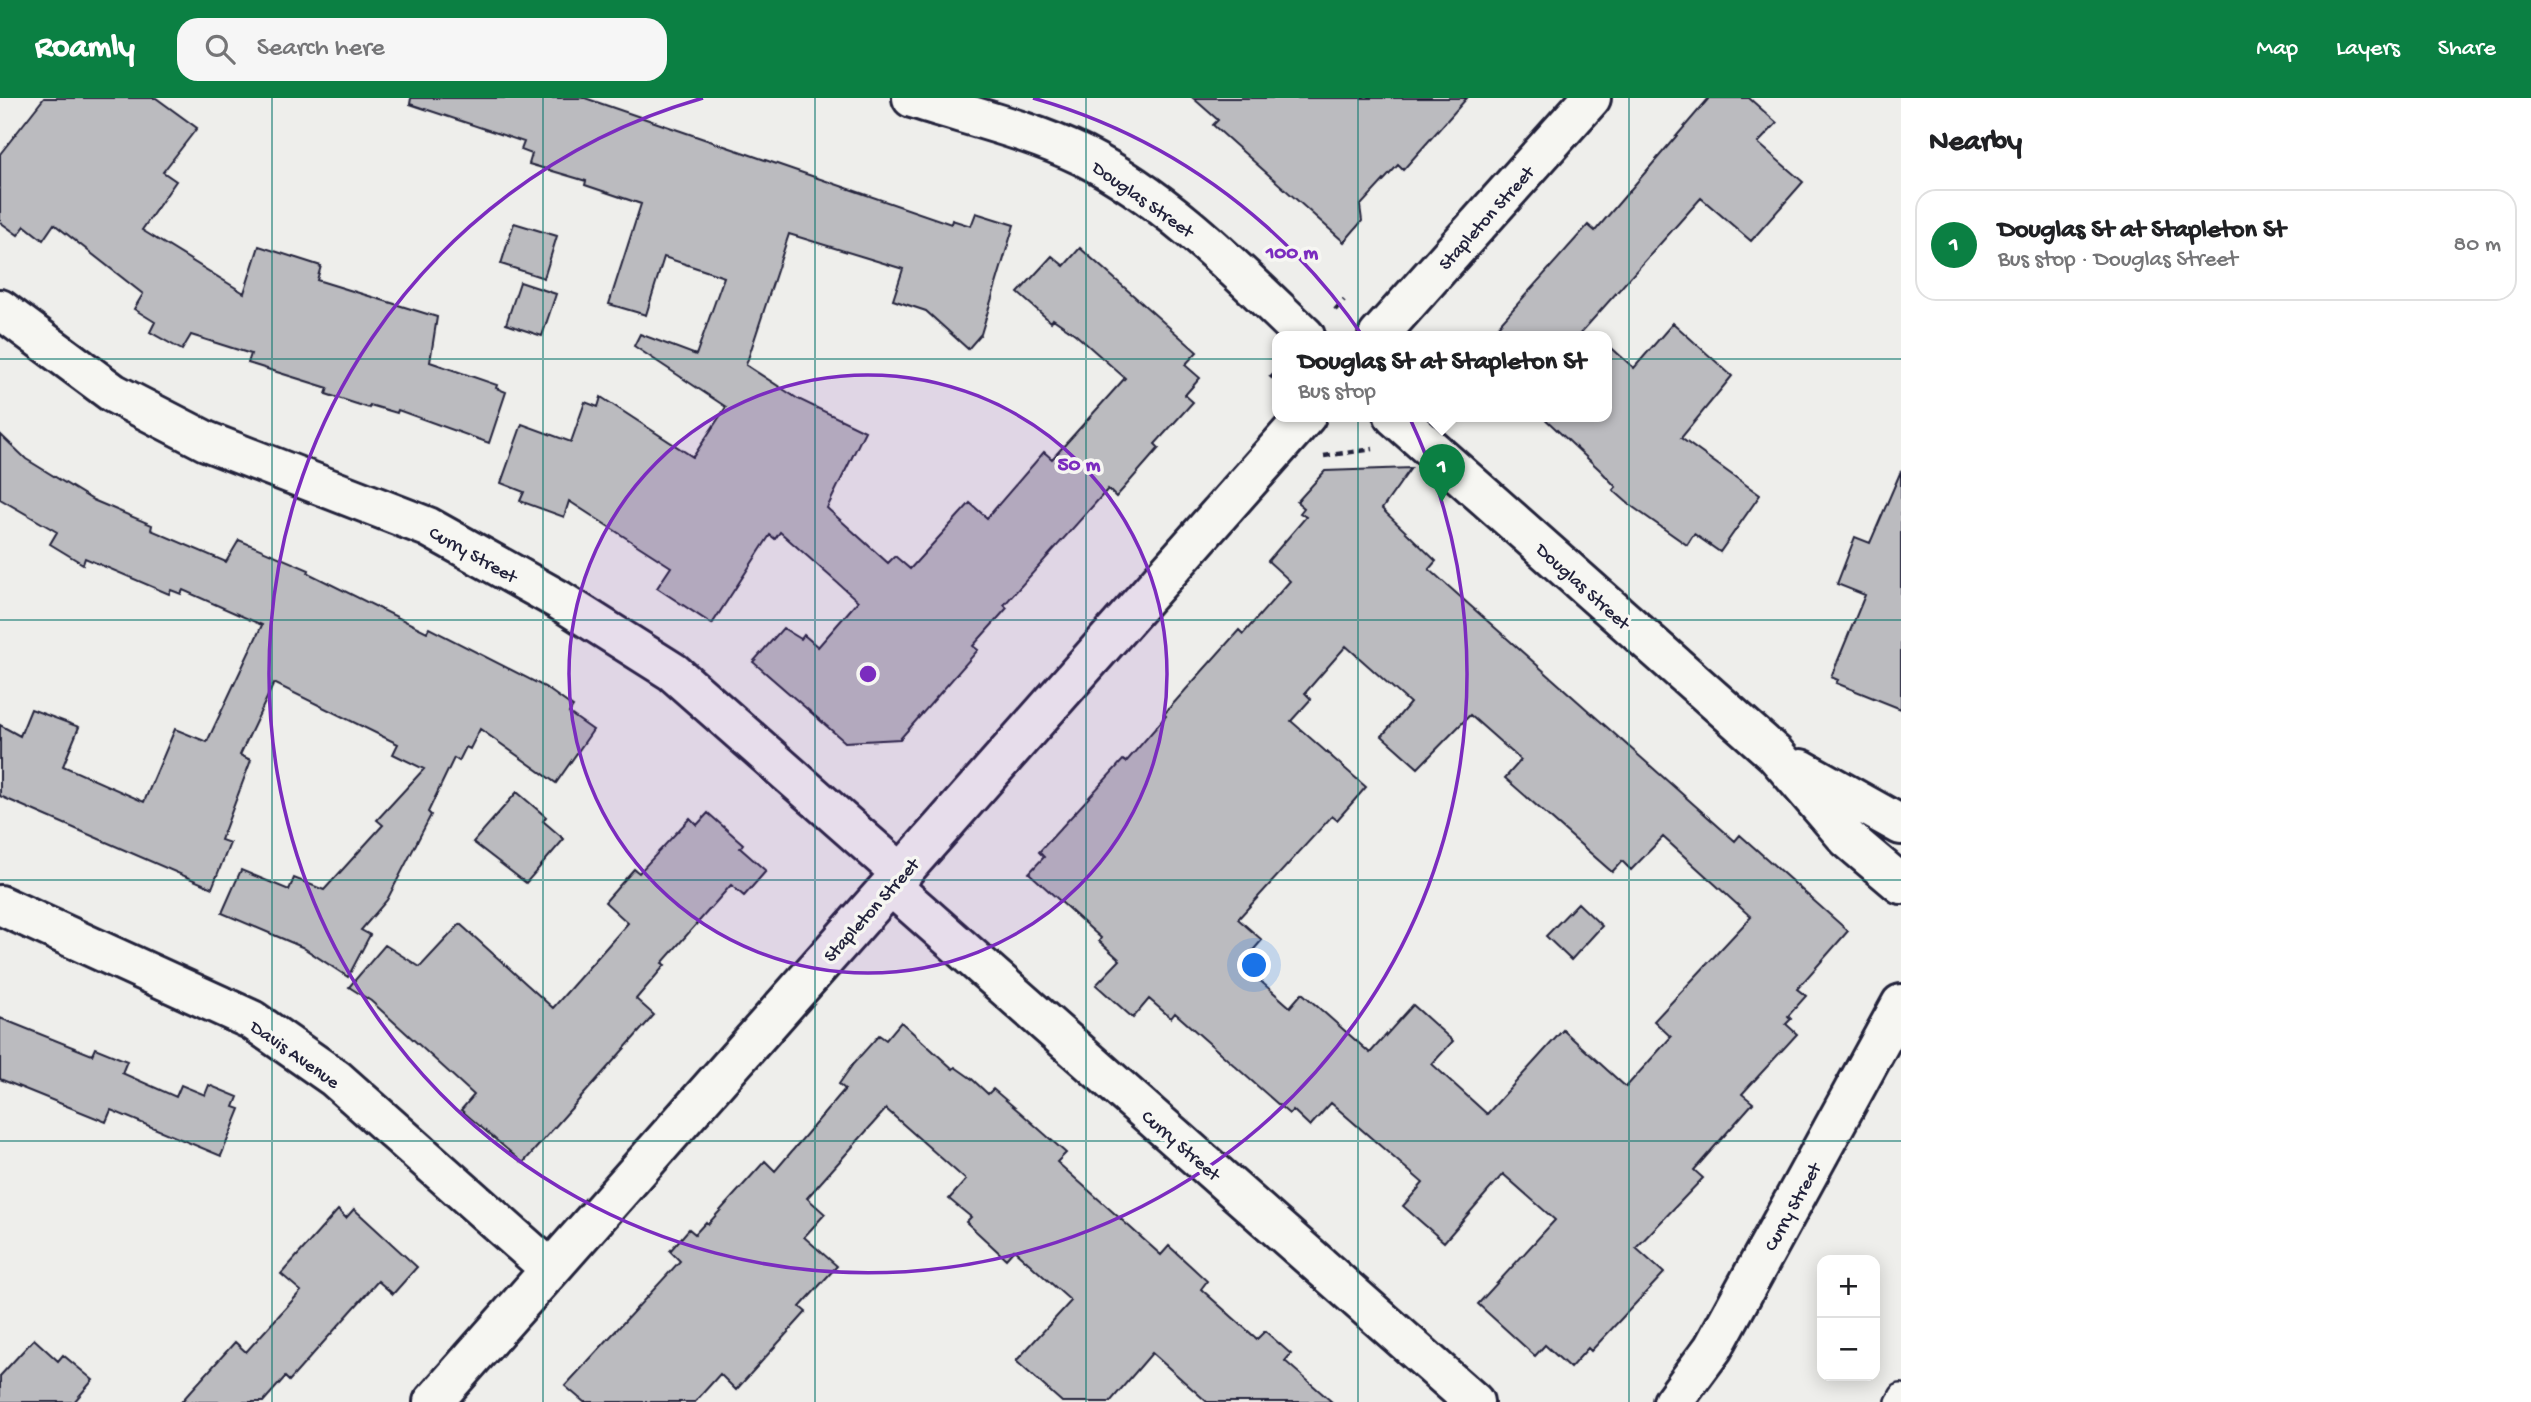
<!DOCTYPE html>
<html lang="en">
<head>
<meta charset="utf-8">
<style>
  :root { --surface:#fff; --page:#f6f6f6; --text:#202124; --muted:#757577; --line:#e0e0e0; --accent:#0b8043 }
  body { margin:0; font-family:"Gochi Hand",sans-serif; background:var(--page); color:var(--text) }
  .controls { position:absolute; right:21px; bottom:21px; display:grid; overflow:hidden; border-radius:14px; box-shadow:0 4px 18px #0003 }
  .controls button { width:63px; height:63px; display:grid; place-items:center; padding:0; border:0; border-bottom:2px solid var(--line); background:var(--surface); color:var(--text); font:35px sans-serif }
  .you { position:absolute; left:1255px; top:868px; width:24px; height:24px; margin:-18px; border:5px solid #fff; border-radius:50%; background:#1a73e8; box-shadow:0 0 0 10px #1a73e833 }
  .badge { display:grid; place-items:center; width:46px; height:46px; border-radius:50%; background:var(--accent); color:#fff; font-size:23px; font-weight:700 }
  .pin { position:absolute; translate:-50% -58px; filter:drop-shadow(0 2px 4px #0008) }
  .pin::after { content:''; position:absolute; top:37px; width:24px; height:21px; background:inherit; clip-path:polygon(0 0,100% 0,50% 100%) }
  .popup { position:absolute; left:1272px; top:233px; width:340px; height:91px; box-sizing:border-box; display:grid; place-content:center; border-radius:14px; background:var(--surface); filter:drop-shadow(0 2px 5px #0005); font-size:23px; white-space:nowrap; color:var(--muted) }
  .popup b { font-size:26px; color:var(--text) }
  .popup::after { content:''; position:absolute; left:50%; top:100%; margin-left:-14px; border:14px solid transparent; border-top-color:var(--surface) }
  .list { margin:0; padding:0; list-style:none }
  h2 { display:flex; justify-content:space-between; align-items:center; height:91px; margin:0; padding:0 28px; font-size:30px }
  h2 small { font-size:23px; font-weight:400; color:var(--muted) }
  .list li { display:grid; grid-template-columns:46px 1fr auto; gap:21px; align-items:center; box-sizing:border-box; height:112px; margin:0 14px 14px; padding:0 14px; border:2px solid var(--line); border-radius:21px }
  .list b { display:block; font-size:26px; white-space:nowrap }
  .list p { margin:0; font-size:23px; white-space:nowrap; color:var(--muted) }
  .list em { font-size:23px; font-style:normal; color:var(--muted) }
  .icon { flex:none; width:38px; height:38px; fill:none; stroke:currentColor; stroke-width:2; stroke-linecap:round; stroke-linejoin:round }
  .map { position:relative; flex:none; width:1901px; height:1304px; overflow:hidden }
  header { display:flex; align-items:center; gap:42px; box-sizing:border-box; height:98px; padding:0 35px; background:var(--accent); color:#fff }
  header strong { font-size:33px }
  nav { display:flex; gap:38px; margin-inline-start:auto; font-size:24px }
  .search { width:490px; height:63px; background:var(--page); display:flex; align-items:center; gap:18px; box-sizing:border-box; padding:0 24px; border-radius:21px; color:var(--muted); font-size:26px }
  main { display:flex }
  aside { flex:1; background:var(--surface) }
  .map>svg:first-child { display:block }
  .building { fill:#bbbbbf; stroke:#22223b; stroke-width:2; fill-rule:evenodd }
  .lines { fill:none; stroke-linecap:round; stroke-linejoin:round }
  .service-casing { stroke:#22223b; stroke-width:26 }
  .minor-casing { stroke:#22223b; stroke-width:44 }
  .tertiary-casing { stroke:#22223b; stroke-width:44 }
  .path { stroke:#22223b; stroke-width:4.5; stroke-dasharray:7 5; stroke-linecap:butt }
  .service { stroke:#f6f6f2; stroke-width:21 }
  .minor { stroke:#f6f6f2; stroke-width:38 }
  .tertiary { stroke:#f6f6f2; stroke-width:38 }
  .grid { fill:none; stroke:#0f766e; stroke-width:2; stroke-opacity:0.55 }
  .ring { fill:none; stroke:#7b2cbf; stroke-width:3.5 }
  .labels { text-anchor:middle; stroke-width:7; stroke-linejoin:round; paint-order:stroke }
  .street-label { font-size:19px; fill:#22223b; stroke:#f6f6f2 }
  .centre { fill:#7b2cbf; stroke:#f6f6f2; stroke-width:3.5 }
  .ring-label { font-size:21px; text-anchor:middle; font-weight:bold; fill:#7b2cbf; stroke:#f6f6f2; stroke-width:7; stroke-linejoin:round; paint-order:stroke }
</style>
</head>
<body>
<header>
<strong>Roamly</strong>
<div class="search"><svg class="icon" aria-label="search" viewBox="0 0 24 24"><circle cx="10" cy="10" r="6"/><path d="M15 15l6 6"/></svg>Search here</div>
<nav><a>Map</a><a>Layers</a><a>Share</a></nav>
</header>
<main>
<div class="map">
<svg width="1901" height="1304" viewBox="0 0 1901 1304">
  <rect width="100%" height="100%" fill="#eeeeeb"/>
  <filter id="ink" filterUnits="userSpaceOnUse"><feTurbulence type="fractalNoise" baseFrequency=".0143" numOctaves="2"/><feDisplacementMap in="SourceGraphic" scale="14" xChannelSelector="R" yChannelSelector="G"/><feConvolveMatrix kernelMatrix="1 2 1 2 8 2 1 2 1" color-interpolation-filters="sRGB"/></filter>
  <g filter="url(#ink)">
    <path class="building" d="M44,0H156L197,30L163,74L176,83L142,132L244,195L259,148L321,168L317,182L437,219L430,264L497,287L496,290L506,294L489,345L398,312L397,315L370,307L369,310L326,296L328,290L248,265L251,256L191,237L182,252L150,234L155,224L134,211L143,196L54,126L43,142L25,128L18,137L0,124V56Z
      M411,0H585L951,126L952,122L971,128L976,115L1014,127L981,236L968,251L926,213L893,202L903,171L789,136L746,267L798,301L865,333L827,410L888,465L895,458L910,471L970,405L987,420L1044,354L1052,361L1125,280L1075,236L1053,221L1051,224L1018,195L1052,158L1064,168L1080,150L1197,254L1185,267L1200,280L1185,297L1193,304L1155,346L1159,350L1116,399L1108,391L1004,507L1007,510L973,548L978,552L900,641L845,644L753,564L783,530L801,541L804,537L818,549L858,503L780,434L775,441L770,437L712,526L657,490L671,469L569,403L564,419L520,403L524,394L501,385L522,326L571,344L585,304L598,309L601,299L693,359L726,309L634,248L640,236L696,257L724,179L664,159L646,217L609,206L641,106L585,87L586,83L529,66L532,56L521,52L524,44L410,6Z
      M1193,0H1467L1403,72L1398,67L1360,108L1362,123L1344,144L1213,27L1218,22Z
      M1709,0H1749L1777,25L1758,45L1803,84L1751,143L1701,100L1578,238H1489L1588,127L1595,133Z
      M514,125L557,138L544,180L501,166Z
      M520,184L556,196L542,238L506,226Z
      M1673,225L1732,278L1681,340L1760,397L1720,454L1694,436L1687,447L1630,407L1613,392L1616,389L1600,372L1542,318H1606V245L1634,270Z
      M0,336L26,361L93,402L152,427L151,432L226,464L239,442L309,472L308,475L427,534L429,530L545,589L573,609L569,615L593,632L556,685L480,631L470,651L466,649L459,663L454,660L428,714L431,717L387,802L361,832L370,837L348,879L302,849L222,815L241,772L289,792L294,780L324,792L383,727L377,722L424,671L393,656L398,646L274,585L240,657L251,662L221,742L230,745L212,790L0,698V627L20,638L31,611L79,629L63,668L144,704L175,631L207,644L262,527L183,492L181,496L171,492L169,496L85,460L83,466L50,446L57,434L0,401Z
      M1411,370L1382,411L1436,463L1429,471L1735,743L1740,737L1848,833L1797,891L1806,898L1788,918L1791,921L1786,926L1797,936L1742,996L1753,1005L1694,1072L1703,1080L1636,1150L1664,1175L1591,1253L1588,1250L1570,1270L1545,1247L1535,1258L1478,1206L1555,1122L1503,1076L1444,1144L1403,1108L1423,1085L1331,1005L1310,1028L1293,1012L1289,1016L1175,915L1171,920L1149,901L1133,920L1096,887L1120,862L1099,843L1101,840L1029,775L1044,759L1039,754L1123,662L1126,664L1166,618L1164,616L1239,532L1243,536L1290,483L1268,463L1306,419L1300,415L1304,410L1297,404L1325,373ZM1346,548L1410,605L1382,638L1418,670L1470,617L1521,662L1505,680L1612,774L1622,763L1631,772L1663,739L1751,819L1654,923L1671,939L1626,989L1563,932L1487,1016L1432,966L1453,943L1413,907L1370,955L1302,895L1290,909L1241,866L1262,842L1238,821L1332,718L1337,722L1366,689L1291,623L1311,601L1305,595Z
      M1901,373V611L1836,585L1838,582L1831,579L1865,497L1837,486L1855,439L1870,445Z
      M517,694L546,719L543,723L564,741L526,785L473,744Z
      M708,715L743,746L740,750L766,773L744,798L731,787L662,865L665,867L636,901L654,917L523,1065L461,1012L474,997L371,903L349,889L385,847L420,869L460,826L553,910L628,825L605,804L634,771L639,775L690,720L697,727Z
      M1578,805L1602,828L1571,862L1546,838Z
      M0,920L92,957L95,950L127,963L122,975L176,999L181,987L205,997L209,987L238,999L234,1009L240,1011L221,1058L111,1012L106,1024L0,981Z
      M901,924L953,971L955,969L972,981L988,996L993,991L1021,1015L1066,1055L1057,1064L1161,1157L1169,1148L1207,1183L1201,1191L1257,1241L1265,1233L1291,1256L1285,1263L1332,1304H1207L1152,1255L1110,1304H1062L1016,1263L1071,1203L1014,1152L1006,1161L966,1124L971,1119L949,1101L966,1082L886,1011L807,1100L825,1116L804,1139L837,1168L800,1209L806,1214L736,1292L720,1276L695,1304H584L565,1288L680,1163L670,1153L689,1131L695,1136L706,1124L708,1126L765,1063L775,1073L845,991L839,986L853,966L879,937L886,942Z
      M354,1111L417,1169L393,1196L378,1183L289,1283L285,1279L263,1304H181L235,1244L246,1254L301,1193L281,1176L338,1112L346,1120Z
      M34,1241L58,1263L63,1257L93,1282L74,1304H0V1278Z"/>
    <g class="lines">
      <defs>
        <path id="service" d="M1897,1304L1901,1297"/>
        <path id="minor" d="M0,211L113,295L206,343L428,429L559,502L673,574L902,776
          M1378,238L1591,0
          M891,788L1474,1304
          M0,807L252,922L335,980L549,1170
          M433,1304L1306,318
          M1673,1304L1713,1250L1901,906"/>
        <path id="tertiary" d="M912,0C968,18 1030,32 1083,58C1169,102 1236,172 1305,238
          M1394,318L1775,656L1848,741L1901,786
          M1801,671L1901,727"/>
      </defs>
      <use href="#service" class="service-casing"/>
      <use href="#minor" class="minor-casing"/>
      <use href="#tertiary" class="tertiary-casing"/>
      <path class="path" d="M1335,212L1344,202
        M1270,280L1278,272
        M1324,358L1373,351"/>
      <use href="#service" class="service"/>
      <use href="#minor" class="minor"/>
      <use href="#tertiary" class="tertiary"/>
    </g>
  </g>
  <path class="grid" d="M272,0V1304M543,0V1304M815,0V1304M1086,0V1304M1358,0V1304M1629,0V1304M0,261H1901M0,522H1901M0,782H1901M0,1043H1901"/>
  <circle cx="868" cy="576" r="299" fill="#7b2cbf" fill-opacity=".12"/>
  <g class="ring">
    <circle cx="868" cy="576" r="299"/>
    <path d="M1033 0A599 599 0 1 1 703 0"/>
  </g>
  <g class="labels">
    <g class="street-label">
      <text transform="translate(1144 100) rotate(35)" y="7">Douglas Street</text>
      <text transform="translate(1485 119) rotate(-48)" y="7">Stapleton Street</text>
      <text transform="translate(474 455) rotate(29)" y="7">Curry Street</text>
      <text transform="translate(1584 487) rotate(42)" y="7">Douglas Street</text>
      <text transform="translate(870 811) rotate(-48)" y="7">Stapleton Street</text>
      <text transform="translate(296 955) rotate(35)" y="7">Davis Avenue</text>
      <text transform="translate(1182 1046) rotate(41)" y="7">Curry Street</text>
      <text transform="translate(1791 1108) rotate(-61)" y="7">Curry Street</text>
    </g>
  </g>
  <circle cx="868" cy="576" r="10" class="centre"/>
  <g class="ring-label">
    <text x="1292" y="160">100 m</text>
    <text x="1079" y="372">50 m</text>
  </g>
</svg>
<div class="controls">
<button>+</button>
<button>−</button>
</div>
<div class="you"></div>
<div class="pin badge" style="left:1442px;top:404px">1</div>
<div class="popup"><b>Douglas St at Stapleton St</b>Bus stop</div>
</div>
<aside>
<h2>Nearby<small></small></h2>
<ul class="list">
<li><span class="badge">1</span><div><b>Douglas St at Stapleton St</b><p>Bus stop · Douglas Street</p></div><em>80 m</em></li>
</ul>
</aside>
</main>
</body>
</html>
